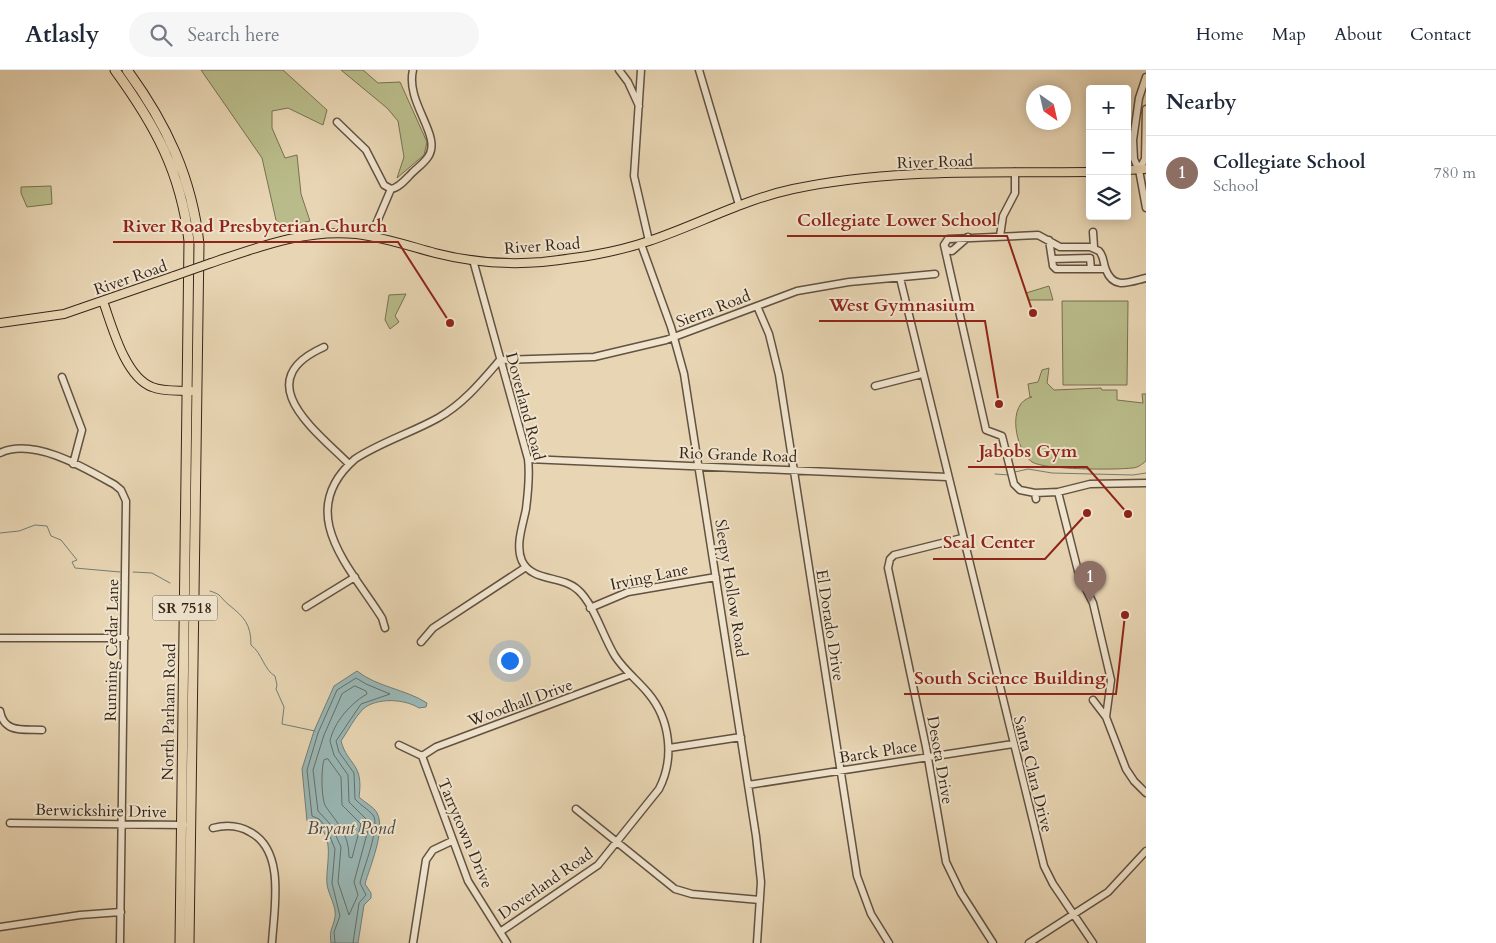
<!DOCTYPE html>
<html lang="en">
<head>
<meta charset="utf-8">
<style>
  :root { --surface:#fff; --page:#f6f6f7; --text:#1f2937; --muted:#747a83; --line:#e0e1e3; --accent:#8f2418 }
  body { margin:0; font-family:Cardo,serif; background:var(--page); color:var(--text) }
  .controls { position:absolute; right:15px; top:15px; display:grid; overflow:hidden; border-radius:5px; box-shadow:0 2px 12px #0003 }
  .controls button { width:45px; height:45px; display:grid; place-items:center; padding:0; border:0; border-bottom:1px solid var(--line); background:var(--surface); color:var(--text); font:25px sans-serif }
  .compass { position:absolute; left:1026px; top:15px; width:45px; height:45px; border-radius:50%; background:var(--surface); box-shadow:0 2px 12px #0003; rotate:146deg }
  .you { position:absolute; left:509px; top:590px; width:18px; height:18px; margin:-12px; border:4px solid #fff; border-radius:50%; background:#1a73e8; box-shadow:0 0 0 8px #1a73e833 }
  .badge { display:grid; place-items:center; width:32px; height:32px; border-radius:50%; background:var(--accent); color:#fff; font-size:16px; font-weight:700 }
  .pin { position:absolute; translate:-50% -41px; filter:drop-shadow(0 1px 2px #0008) }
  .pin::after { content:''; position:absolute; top:26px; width:18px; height:15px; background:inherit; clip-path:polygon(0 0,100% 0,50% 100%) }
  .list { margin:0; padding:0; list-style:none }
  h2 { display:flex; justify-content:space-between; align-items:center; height:65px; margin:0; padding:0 20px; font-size:21px }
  h2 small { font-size:16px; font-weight:400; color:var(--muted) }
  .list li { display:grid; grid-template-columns:32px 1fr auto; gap:15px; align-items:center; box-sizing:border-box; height:75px; padding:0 20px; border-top:1px solid var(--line) }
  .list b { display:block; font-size:19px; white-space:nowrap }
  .list p { margin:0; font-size:16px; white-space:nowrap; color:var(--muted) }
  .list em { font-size:16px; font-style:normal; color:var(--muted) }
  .icon { flex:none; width:28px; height:28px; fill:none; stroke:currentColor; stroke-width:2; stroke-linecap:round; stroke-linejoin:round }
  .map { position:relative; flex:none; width:1146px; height:873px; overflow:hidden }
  header { display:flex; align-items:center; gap:30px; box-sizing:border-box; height:70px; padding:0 25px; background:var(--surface); border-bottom:1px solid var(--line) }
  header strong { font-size:24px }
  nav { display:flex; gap:28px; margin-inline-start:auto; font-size:18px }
  .search { width:350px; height:45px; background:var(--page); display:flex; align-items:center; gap:12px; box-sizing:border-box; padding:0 18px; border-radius:28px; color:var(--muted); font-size:19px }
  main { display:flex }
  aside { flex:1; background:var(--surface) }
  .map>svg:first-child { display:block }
  .green { fill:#b9bc8a; stroke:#777152 }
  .water { fill:#99b7b5; stroke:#717d77 }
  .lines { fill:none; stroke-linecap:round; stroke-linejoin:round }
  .shore { stroke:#676e68; stroke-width:1 }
  .stream { stroke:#717d77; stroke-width:1 }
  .minor-casing { stroke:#625241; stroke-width:9 }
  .major-casing { stroke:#35261b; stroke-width:10 }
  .highway-casing { stroke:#35261b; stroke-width:11 }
  .minor { stroke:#f0e4ce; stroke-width:6 }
  .major { stroke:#e8d5b3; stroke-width:8 }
  .highway { stroke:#e8d5b3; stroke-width:9 }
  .major-bridge-casing { stroke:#35261b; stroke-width:10; stroke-linecap:butt }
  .major-bridge { stroke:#e8d5b3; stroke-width:8 }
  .labels { text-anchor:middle; stroke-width:4; stroke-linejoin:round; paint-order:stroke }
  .shield { fill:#f0e4ce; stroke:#6d5f51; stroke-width:1 }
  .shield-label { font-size:15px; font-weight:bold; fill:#35261b }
  .street-label { font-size:16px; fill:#35261b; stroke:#f0e4ce }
  .water-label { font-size:18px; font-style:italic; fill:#4e4a42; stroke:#f0e4ce }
  .leader { fill:none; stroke:#8f2418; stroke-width:2 }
  .callout-dot { fill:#8f2418; stroke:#f0e4ce; stroke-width:2 }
  .callout-label { font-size:18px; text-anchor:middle; font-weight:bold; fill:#8f2418; stroke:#f0e4ce; stroke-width:4; stroke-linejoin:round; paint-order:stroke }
</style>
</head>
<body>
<header>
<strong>Atlasly</strong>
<div class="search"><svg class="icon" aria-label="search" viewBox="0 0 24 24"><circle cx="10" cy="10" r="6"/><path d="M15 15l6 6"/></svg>Search here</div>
<nav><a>Home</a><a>Map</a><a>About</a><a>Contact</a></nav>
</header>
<main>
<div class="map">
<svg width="1146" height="873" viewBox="0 0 1146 873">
  <rect width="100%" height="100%" fill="#e8d5b3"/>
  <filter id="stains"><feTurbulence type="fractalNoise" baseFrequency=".004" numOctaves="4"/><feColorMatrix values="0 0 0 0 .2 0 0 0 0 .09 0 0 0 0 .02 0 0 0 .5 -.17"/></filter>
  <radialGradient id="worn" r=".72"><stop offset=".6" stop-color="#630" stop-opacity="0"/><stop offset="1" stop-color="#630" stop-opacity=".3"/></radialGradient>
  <path class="green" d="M201,0H283L327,40L323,55L288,38L272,41V58L285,88L297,85L301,124L310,151L284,157L276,150L262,88Z
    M341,0H363L378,13L400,12L427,72L424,85L397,108L404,87L398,51L387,38Z
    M51,116L52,134L27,137L21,123V117Z
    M1049,216L1053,230H1029L1026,223Z
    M406,224L395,246L399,252L390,259L385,250L389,225Z
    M1062,231H1128L1127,315H1063Z
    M1049,298L1047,313L1054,320L1101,318L1102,320H1117V330L1143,333L1142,324H1146V391C1142,394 1138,398 1132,398C1115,400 1045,400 1032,392C1015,380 1006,332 1032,327H1030L1028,314L1038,312L1042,300Z"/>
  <path class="water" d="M357,601C377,617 405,619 427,633L426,637L419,638C405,629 377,627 363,639C354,648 348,661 341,671C348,696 364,693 359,727C364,732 374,737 377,743C386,760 370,796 365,814L371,823V828L364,835L358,873H331C329,858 333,859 335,847C337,837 328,824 327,814C325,794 339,759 307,751L302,699L314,661L334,616Z"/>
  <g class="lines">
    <path class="shore" d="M355,616L366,621L367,624C351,633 334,652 330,671L334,685L348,705L349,732L368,751V760L354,812L358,825L349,845L338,812L341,777L331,755L318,741L313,700L324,665L342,624Z
      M328,689L341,707L342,735L361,754L352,788L349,787C349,764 338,754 326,737C321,730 321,698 324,690Z
      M335,873L334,862L340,846L332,813L335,779L326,757L319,749L312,746L307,700L318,663L337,620L356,608L366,614L390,624L361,634L336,671L339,682L354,703L355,729C360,735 368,739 373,745C381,756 363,799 360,813L366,825L359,833L353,873"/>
    <path class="stream" d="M1015,402L1028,399L1052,403L1133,405L1146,403
      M995,404L1009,405
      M0,463L19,461L35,455L47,456L51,466L61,470L77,490L72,492L75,498L120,502
      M133,502L152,503L170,513
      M210,521C223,525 219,527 229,535C244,547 251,554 251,575C262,583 264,600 275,606L277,615L276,619L284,637L282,654L315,661"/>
    <defs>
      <path id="minor" d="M619,0L628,12L639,36
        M641,0L634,106L649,171
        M699,0L739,135
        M1146,7L1139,28L1133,70L1134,89L1139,100L1146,138
        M337,52L366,80L384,115L391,119
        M1139,100L1145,89L1146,39
        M1093,162L1094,177
        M371,166L391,119C399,118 406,109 412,103C417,98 424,93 428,87C443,66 405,33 413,0
        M1000,166L1003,146L1015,123V102
        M968,167L952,181L947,180L944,175L948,169L1038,165L1060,177H1090L1099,181C1104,186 1103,193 1106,200C1114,220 1129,212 1146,208
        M1049,170L1053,196L1056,199H1105
        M641,174L671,257L684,304L756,766L761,812L757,873
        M944,175L986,360L1002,366L1014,414L1020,420L1035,423
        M1052,189L1090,188L1091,199
        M473,190L528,389C530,405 528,423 526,439C523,455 515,475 522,491C532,512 562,505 578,520C594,534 603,567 615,586C624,600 637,610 648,623C670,649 675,688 659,719L598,795L500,862
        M900,208L1044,796L1053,814L1093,873
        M757,236L769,264L779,305L857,806L871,844L889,873
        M324,277C248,311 315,360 349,394
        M62,307L82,360L73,394
        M875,316L922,304
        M0,383C34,367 85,398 115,415L121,420L126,431L120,873
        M528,389L947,407
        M1146,413L1090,414L1058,422L1079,505L1093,533L1111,610L1106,647L1126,699L1134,711L1146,723
        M1036,429L1035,423L1058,422
        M962,468L894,485L890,489L888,498L926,677L946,792L961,823L993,873
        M306,537L355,507
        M590,538L628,522L716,507
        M385,558L382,548C351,498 293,443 355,389C381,372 411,363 438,348C463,334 481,312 500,290L594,287L666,270L797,221L849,212L935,204
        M0,568H125
        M421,572L433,558L526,497
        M1093,630L1106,647
        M0,641C4,664 24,659 42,660
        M399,675L422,686
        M669,678L741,667
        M422,686L436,677L629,605
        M422,686L468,811L507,873
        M748,715L1013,674
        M576,739L675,819L692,824L760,830
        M10,753L184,755
        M213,758C225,755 238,755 250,762C286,781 274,839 272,873
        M0,857L80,845L121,842
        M413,873L426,790L433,780L452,771
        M1029,873L1108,822L1146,781"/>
      <path id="major" d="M1127,100L1146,99
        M211,193C259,177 304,159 356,164C383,167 409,176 435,183C470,192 506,195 542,192C578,188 614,183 649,171C697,155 742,130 793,119C890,98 991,103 1090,102
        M103,231C112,256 125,307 152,317C164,322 179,320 191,321
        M0,253L64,244L174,206"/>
      <path id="highway" d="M115,0C155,55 181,102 189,171L180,873
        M127,0C166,53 192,108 199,174L189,873"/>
    </defs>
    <use href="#minor" class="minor-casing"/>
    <use href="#major" class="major-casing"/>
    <use href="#highway" class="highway-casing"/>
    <use href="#minor" class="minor"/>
    <use href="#major" class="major"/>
    <use href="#highway" class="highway"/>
    <defs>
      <path id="major-bridge" d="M174,206L211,193"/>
    </defs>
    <use href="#major-bridge" class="major-bridge-casing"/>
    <use href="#major-bridge" class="major-bridge"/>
  </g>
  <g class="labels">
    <rect class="shield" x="152.5" y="525.5" width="65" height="25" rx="4"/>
    <g class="shield-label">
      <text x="185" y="543">SR 7518</text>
    </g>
    <g class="street-label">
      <text transform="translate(935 91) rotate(-2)" y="6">River Road</text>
      <text transform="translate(542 175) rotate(-4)" y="6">River Road</text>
      <text transform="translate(130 207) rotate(-19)" y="6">River Road</text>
      <text transform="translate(713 238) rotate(-21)" y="6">Sierra Road</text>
      <text transform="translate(526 336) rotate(75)" y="6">Doverland Road</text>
      <text transform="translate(738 384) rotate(2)" y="6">Rio Grande Road</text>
      <text transform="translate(649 506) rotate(-12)" y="6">Irving Lane</text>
      <text transform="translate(732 518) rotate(81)" y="6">Sleepy Hollow Road</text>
      <text transform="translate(831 555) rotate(81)" y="6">El Dorado Drive</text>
      <text transform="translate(111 580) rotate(-89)" y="6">Running Cedar Lane</text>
      <text transform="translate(520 632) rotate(-20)" y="6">Woodhall Drive</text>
      <text transform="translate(168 642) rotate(-89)" y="6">North Parham Road</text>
      <text transform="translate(878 681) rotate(-9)" y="6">Barck Place</text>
      <text transform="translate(941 690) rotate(80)" y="6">Desota Drive</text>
      <text transform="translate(1034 704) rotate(76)" y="6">Santa Clara Drive</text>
      <text transform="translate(101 740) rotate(1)" y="6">Berwickshire Drive</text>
      <text transform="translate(466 763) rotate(67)" y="6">Tarrytown Drive</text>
      <text transform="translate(545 813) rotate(-35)" y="6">Doverland Road</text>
    </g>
    <g class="water-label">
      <text x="351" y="764">Bryant Pond</text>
    </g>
  </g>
  <path class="leader" d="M1033 243L1007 166H787M450 253L398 172H113M999 334L985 251H819M1128 444L1087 397H968M1087 443L1045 489H933M1125 545L1116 624H904"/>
  <g class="callout-dot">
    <circle cx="1033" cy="243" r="5"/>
    <circle cx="450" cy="253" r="5"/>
    <circle cx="999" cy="334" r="5"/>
    <circle cx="1128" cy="444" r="5"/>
    <circle cx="1087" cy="443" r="5"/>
    <circle cx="1125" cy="545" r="5"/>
  </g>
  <g class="callout-label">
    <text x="897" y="156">Collegiate Lower School</text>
    <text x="255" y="162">River Road Presbyterian Church</text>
    <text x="902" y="241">West Gymnasium</text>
    <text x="1028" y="387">Jabobs Gym</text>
    <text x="989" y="478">Seal Center</text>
    <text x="1010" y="614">South Science Building</text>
  </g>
  <rect width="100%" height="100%" filter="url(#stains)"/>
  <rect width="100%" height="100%" fill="url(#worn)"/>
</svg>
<div class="controls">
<button>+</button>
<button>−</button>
<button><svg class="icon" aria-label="layers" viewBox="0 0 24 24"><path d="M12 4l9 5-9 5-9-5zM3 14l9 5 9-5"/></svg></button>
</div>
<svg class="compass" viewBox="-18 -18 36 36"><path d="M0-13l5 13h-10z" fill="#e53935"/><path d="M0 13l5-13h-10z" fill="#747a83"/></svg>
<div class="you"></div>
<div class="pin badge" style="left:1090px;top:532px;background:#8d6e63">1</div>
</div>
<aside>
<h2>Nearby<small></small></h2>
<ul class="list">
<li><span class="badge" style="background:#8d6e63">1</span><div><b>Collegiate School</b><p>School</p></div><em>780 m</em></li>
</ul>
</aside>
</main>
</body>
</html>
